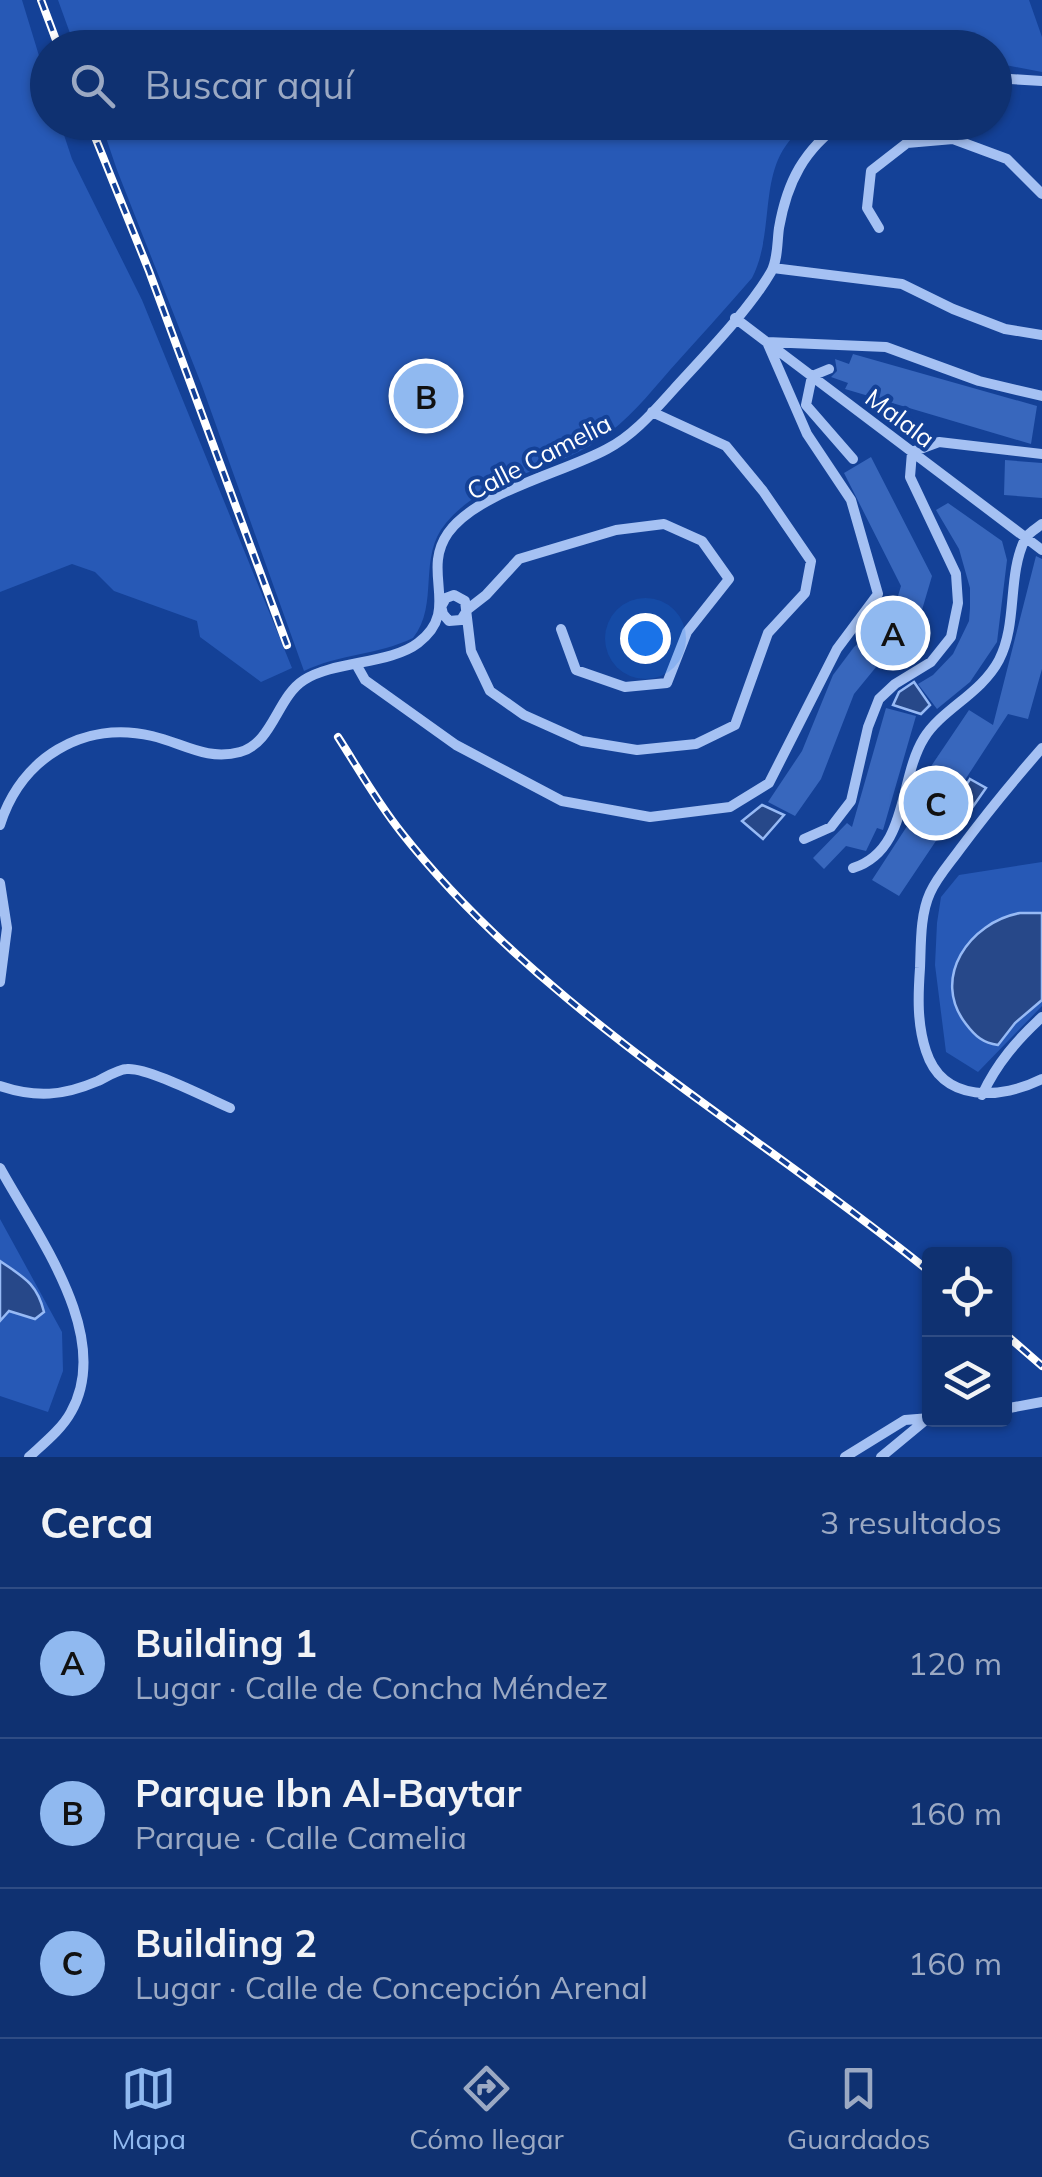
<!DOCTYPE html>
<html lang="es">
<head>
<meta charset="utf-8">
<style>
  :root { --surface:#0f3171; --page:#183976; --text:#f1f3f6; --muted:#9ba9c3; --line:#2f4c84; --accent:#90b9f0 }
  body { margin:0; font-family:Mulish,sans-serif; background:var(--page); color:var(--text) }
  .controls { position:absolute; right:30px; bottom:30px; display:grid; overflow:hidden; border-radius:10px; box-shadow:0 2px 8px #0004 }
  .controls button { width:90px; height:90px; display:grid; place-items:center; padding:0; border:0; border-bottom:2px solid var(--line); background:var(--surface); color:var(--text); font:50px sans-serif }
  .you { position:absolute; left:645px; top:638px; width:35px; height:35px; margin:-25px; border:8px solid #fff; border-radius:50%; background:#1a73e8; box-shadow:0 0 0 15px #1a73e833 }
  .badge { display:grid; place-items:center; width:65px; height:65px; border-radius:50%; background:var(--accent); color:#111; font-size:32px; font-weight:700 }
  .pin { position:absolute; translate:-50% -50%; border:5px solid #fff; box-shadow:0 2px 10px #0006 }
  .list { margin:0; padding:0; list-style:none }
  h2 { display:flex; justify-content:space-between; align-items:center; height:130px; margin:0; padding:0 40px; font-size:42px }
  h2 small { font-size:32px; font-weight:400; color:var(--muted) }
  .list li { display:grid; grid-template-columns:65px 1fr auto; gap:30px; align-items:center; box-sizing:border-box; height:150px; padding:0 40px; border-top:2px solid var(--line) }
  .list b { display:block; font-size:38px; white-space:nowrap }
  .list p { margin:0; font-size:32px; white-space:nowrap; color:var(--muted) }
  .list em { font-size:32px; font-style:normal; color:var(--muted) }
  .icon { flex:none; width:55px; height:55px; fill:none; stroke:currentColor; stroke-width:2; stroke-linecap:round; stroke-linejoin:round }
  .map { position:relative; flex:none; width:1042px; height:1457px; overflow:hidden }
  .search { position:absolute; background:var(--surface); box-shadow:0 2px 8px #0004; left:30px; right:30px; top:30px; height:110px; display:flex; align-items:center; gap:25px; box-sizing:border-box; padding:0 35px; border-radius:55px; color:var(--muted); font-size:38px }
  .sheet { height:580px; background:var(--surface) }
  nav { display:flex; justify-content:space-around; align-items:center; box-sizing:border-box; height:140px; border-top:2px solid var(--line); background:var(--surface); font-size:28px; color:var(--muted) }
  nav a { display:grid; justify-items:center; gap:5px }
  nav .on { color:var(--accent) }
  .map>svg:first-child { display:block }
  .green { fill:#2759b6 }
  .water { fill:#274889; stroke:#97baf5; stroke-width:2.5 }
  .building { fill:#3867bd }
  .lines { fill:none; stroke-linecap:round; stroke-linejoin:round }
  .minor { stroke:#a5c1f3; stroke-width:10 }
  .rail-casing { stroke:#fff; stroke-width:8 }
  .rail { stroke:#144197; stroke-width:4; stroke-dasharray:11; stroke-linecap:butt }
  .labels { text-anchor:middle; stroke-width:8; stroke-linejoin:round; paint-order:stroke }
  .street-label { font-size:25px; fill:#fff; stroke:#144197 }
</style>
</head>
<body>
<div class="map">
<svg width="1042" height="1457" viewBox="0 0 1042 1457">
  <rect width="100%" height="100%" fill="#144197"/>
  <path class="green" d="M0,0H22L47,82L48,122L60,123L72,159L142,300L292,668L261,682L200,637L197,621L114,591L95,572L72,564L0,592Z
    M58,0H1029L1042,37V72L995,63L994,48L75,47Z
    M101,123V122L811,123C752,157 779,225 752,278C725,309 697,340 670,370C648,395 628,421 599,440C550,473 486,475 446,523C417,557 440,604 413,638C378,655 339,654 304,671L202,386L117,170Z
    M1042,862V1006L978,1072L946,1052L935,965L937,923L941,897L959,875Z
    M0,1219L62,1332L63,1371L48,1412L0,1396Z"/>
  <path class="water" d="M914,682L930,705L921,714L893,705L899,692Z
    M970,779L986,788L965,818L951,809Z
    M762,805L784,815L763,839L742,821Z
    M1020,913H1042V1000L1015,1023L998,1045C983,1043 975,1036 966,1024C930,978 970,922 1020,913Z
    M0,1261C23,1277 37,1283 44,1312L35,1319L9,1311L0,1321Z"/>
  <path class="building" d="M853,354L1037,406L1031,444L845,389L848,383L831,377L837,371L835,359L849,364Z
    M871,457L932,576L914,637L881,661L854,694L821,779L795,816L768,802L802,751L833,675L854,647L892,616L901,586L844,473Z
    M1005,460L1042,463V498L1004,495Z
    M948,503L1002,541L1007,560L997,642L970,682L937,709L918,684L933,675L953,654L969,621L970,608V588L959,549L936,510Z
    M1036,556L1042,559V669L1028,719L1008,714L946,809L954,814L899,896L872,880L926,797L915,790L969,710L993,725Z
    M886,708L916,716L883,830L877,828L866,851L846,846L824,869L813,858L847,823L852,827Z"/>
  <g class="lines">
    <path class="minor" d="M994,78L1042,81
      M879,228L867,208L871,171L907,143L953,139L1007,159L1042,194
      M773,268L902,284L953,309L1005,329L1042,335
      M735,318L1042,550
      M829,369L812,376L806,405L853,459
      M442,605L446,598L454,595L465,601L471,651L490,691L524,715L582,741L637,750L696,744L735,725L768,633L805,593L811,561L763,491L726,446L652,412
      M441,606L443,614L449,621L461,620L468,609L486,595L519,559L616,530L664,524L702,541L729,579L687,632L667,683L625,687L576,670L561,629
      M356,664L365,680L456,745L562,801L650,817L730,807L769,783L837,649L878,594L851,500L807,434L767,342L886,347L979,381L1042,396
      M1042,748C1013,781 986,814 960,849C950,863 937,877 930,893C920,915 921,944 920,968C918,996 917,1024 926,1051C943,1104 1002,1099 1042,1079
      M0,825C21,758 83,720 152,736C183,743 206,761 240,752C273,743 277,697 304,680C333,661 391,664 418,643C462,610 420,573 448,533C477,492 563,473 607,449C634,435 654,411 674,389C704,356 749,310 771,272C778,260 777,242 779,228C787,182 804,149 843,122
      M804,839L831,827L851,801L868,727L879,699L895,684L931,662L951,637L958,603L956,574L910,477L912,452L939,442L1042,454
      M853,868C909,850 898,780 924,738C942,709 981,694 999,660C1018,623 1007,576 1025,539C1028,533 1037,528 1042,524
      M0,883L7,928L0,982
      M0,1086C36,1098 63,1096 98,1081C106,1077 119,1069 127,1069C147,1067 209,1099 230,1108
      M982,1095C997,1063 1017,1040 1042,1017
      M0,1168C36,1234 114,1336 71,1412C62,1429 43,1444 29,1457
      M1004,1409L1042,1402
      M845,1457L905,1420L930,1418
      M881,1457L927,1419"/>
    <defs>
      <path id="rail" d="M41,0L59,48
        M89,122L149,271L287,645
        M338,737C358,768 377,802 401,832C542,1011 754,1129 930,1272
        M1004,1333L1042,1366"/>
    </defs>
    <use href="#rail" class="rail-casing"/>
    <use href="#rail" class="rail"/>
  </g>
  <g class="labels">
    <g class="street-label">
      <text transform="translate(900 418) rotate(37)" y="9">Malala</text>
      <text transform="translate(539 457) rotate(-27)" y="9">Calle Camelia</text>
    </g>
  </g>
</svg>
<div class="controls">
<button><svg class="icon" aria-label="locate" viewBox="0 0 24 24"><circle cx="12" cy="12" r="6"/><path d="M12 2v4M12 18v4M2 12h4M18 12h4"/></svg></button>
<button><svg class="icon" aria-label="layers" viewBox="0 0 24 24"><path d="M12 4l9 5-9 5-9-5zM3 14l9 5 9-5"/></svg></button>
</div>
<div class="you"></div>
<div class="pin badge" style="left:893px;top:633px">A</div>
<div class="pin badge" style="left:426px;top:396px">B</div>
<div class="pin badge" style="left:936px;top:803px">C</div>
<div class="search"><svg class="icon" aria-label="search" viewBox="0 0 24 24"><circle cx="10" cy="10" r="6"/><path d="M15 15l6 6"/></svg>Buscar aquí</div>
</div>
<section class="sheet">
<h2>Cerca<small>3 resultados</small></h2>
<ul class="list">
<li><span class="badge">A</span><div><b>Building 1</b><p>Lugar · Calle de Concha Méndez</p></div><em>120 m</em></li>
<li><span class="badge">B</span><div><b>Parque Ibn Al-Baytar</b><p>Parque · Calle Camelia</p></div><em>160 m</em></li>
<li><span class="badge">C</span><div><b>Building 2</b><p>Lugar · Calle de Concepción Arenal</p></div><em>160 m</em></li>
</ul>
</section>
<nav>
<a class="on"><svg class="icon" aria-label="map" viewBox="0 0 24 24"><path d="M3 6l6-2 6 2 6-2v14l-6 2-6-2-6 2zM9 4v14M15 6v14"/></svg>Mapa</a>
<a><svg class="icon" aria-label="directions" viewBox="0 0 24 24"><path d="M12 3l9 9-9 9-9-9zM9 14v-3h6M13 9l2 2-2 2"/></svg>Cómo llegar</a>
<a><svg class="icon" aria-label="saved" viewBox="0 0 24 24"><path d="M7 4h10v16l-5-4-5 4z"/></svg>Guardados</a>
</nav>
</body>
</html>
